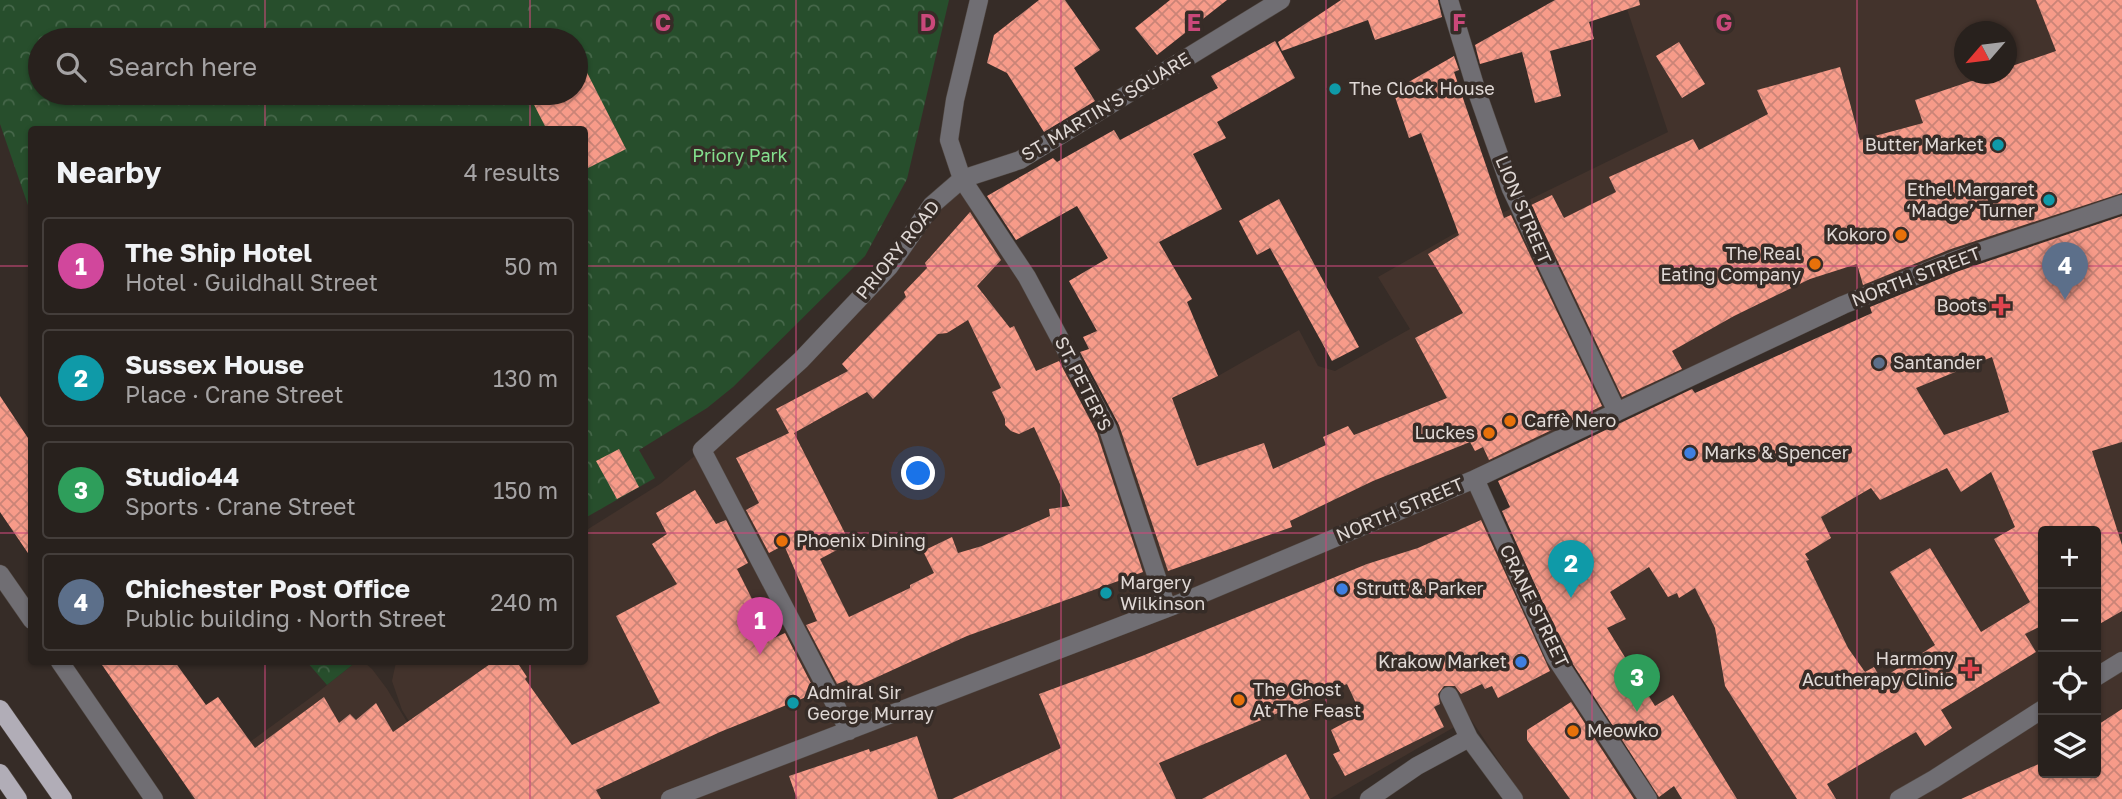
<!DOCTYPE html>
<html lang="en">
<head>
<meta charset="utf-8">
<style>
  :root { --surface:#28211d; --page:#342e2a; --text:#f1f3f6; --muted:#a5a3a4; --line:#443e3b; --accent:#ea580c }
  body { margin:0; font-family:"Golos Text",sans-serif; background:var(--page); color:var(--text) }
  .controls { position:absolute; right:21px; bottom:21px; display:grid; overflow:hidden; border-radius:7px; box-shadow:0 2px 5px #0004 }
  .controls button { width:63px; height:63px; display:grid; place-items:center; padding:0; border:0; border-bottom:2px solid var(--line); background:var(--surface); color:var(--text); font:35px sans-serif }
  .compass { position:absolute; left:1954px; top:21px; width:63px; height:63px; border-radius:50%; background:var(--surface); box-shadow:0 2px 5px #0004; rotate:242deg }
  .you { position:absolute; left:919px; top:474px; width:24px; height:24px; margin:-18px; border:5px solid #fff; border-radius:50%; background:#1a73e8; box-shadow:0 0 0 10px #1a73e833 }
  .badge { display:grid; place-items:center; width:46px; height:46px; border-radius:50%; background:var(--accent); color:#fff; font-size:23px; font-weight:700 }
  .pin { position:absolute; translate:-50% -58px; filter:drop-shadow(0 2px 4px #0008) }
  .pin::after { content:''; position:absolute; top:37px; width:24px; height:21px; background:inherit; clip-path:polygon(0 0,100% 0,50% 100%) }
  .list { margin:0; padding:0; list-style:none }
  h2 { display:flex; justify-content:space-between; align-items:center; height:91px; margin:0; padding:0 28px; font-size:30px }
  h2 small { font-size:23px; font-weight:400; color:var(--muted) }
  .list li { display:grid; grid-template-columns:46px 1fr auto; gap:21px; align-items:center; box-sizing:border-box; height:98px; margin:0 14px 14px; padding:0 14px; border:2px solid var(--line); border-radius:7px }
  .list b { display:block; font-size:26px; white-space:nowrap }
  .list p { margin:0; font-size:23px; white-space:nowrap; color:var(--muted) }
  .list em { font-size:23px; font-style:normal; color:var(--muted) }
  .icon { flex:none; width:38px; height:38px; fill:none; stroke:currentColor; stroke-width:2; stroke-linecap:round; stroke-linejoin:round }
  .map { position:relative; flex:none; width:2122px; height:799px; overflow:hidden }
  .search { position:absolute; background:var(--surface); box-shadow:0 2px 5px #0004; left:28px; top:28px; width:560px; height:77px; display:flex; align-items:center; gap:18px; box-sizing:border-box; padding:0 24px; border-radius:38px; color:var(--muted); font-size:26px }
  .panel { position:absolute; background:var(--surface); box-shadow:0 2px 5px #0004; left:28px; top:126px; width:560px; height:539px; border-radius:7px }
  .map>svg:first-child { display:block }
  .built { fill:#43332c; fill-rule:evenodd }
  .park { fill:url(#park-crowns); fill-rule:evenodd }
  .building { fill:url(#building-cross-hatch); fill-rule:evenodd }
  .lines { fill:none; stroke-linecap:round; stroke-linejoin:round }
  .minor-casing { stroke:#514843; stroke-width:19 }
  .major-casing { stroke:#514843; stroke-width:19 }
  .minor { stroke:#706e73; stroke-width:18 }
  .major { stroke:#b1adb7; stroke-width:18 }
  .grid { fill:none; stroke:#ca487a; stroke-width:2; stroke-opacity:0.55 }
  .culture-dot { fill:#0f9aa8; stroke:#362c27; stroke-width:2.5 }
  .food-dot { fill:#e8710a; stroke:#362c27; stroke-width:2.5 }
  .health-dot { fill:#e0444e; stroke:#362c27; stroke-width:2.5 }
  .service-dot { fill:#5c6f8a; stroke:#362c27; stroke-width:2.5 }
  .shop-dot { fill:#3f7fe0; stroke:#362c27; stroke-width:2.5 }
  .labels { text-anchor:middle; stroke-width:7; stroke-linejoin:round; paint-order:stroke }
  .poi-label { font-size:18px; fill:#e0d9d6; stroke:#362c27; text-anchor:start }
  .street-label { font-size:18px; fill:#e0d9d6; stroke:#362c27 }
  .park-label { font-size:18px; fill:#84e08e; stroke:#362c27 }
  .grid-label { font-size:23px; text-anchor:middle; font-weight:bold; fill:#ca487a; stroke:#362c27; stroke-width:7; stroke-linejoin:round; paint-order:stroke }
</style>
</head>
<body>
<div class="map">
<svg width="2122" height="799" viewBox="0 0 2122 799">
  <defs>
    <pattern id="park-crowns" width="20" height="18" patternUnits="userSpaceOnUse" patternTransform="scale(1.75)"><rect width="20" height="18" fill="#274e2c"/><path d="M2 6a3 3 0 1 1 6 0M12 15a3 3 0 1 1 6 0" fill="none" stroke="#46674a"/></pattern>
    <pattern id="building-cross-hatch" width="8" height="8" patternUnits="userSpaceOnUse" patternTransform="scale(1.75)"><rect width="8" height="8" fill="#f79b89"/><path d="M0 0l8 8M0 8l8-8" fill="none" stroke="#ca8477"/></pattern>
  </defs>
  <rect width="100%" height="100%" fill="#362c27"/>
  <path class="built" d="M1624,0H2122V204L1955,260L1475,479L1555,657L1644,799H1524L1470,718L1330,799H473L417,734L402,710L392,681L396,662H584L585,531L660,484L702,450L736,418L962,179L1108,429L1211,380L1299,330L1318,366L1335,371L1410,329L1378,277L1466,227L1502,213L1668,132ZM1965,32H2007V74H1965Z
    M2122,219V799H1657L1570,643L1588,446L1851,322ZM2043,531H2096V773H2043Z
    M356,662H364L372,669L387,689L415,735L468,799H193L187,788L317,693Z"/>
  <path class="park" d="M0,0H949L907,179L865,256L733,387L707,408L639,450L655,478L585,518L584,130H32L31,214L0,124ZM40,40H576V93H40Z
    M307,662H356L327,685Z"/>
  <path class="building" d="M1039,0H1065L1100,50L1074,68L1095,101L1044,132L1007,73L987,63L994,35Z
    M1170,0H1227L1157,55L1135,28Z
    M1341,0H1438L1442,17L1375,40L1368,20L1282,51L1278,42Z
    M1555,0H1639L1640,5L1589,22L1594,39L1550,51L1561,96L1535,103L1522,52L1480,64L1475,45Z
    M2036,0H2122V193L1951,249L1863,285L1857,264L1810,279L1734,316L1672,351L1682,369L1622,397L1531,205L1552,195L1564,218L1616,192L1609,177L1693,139L1699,150L1768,114L1757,90L1840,67L1860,140L1923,123L1915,100L1992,74H2006V68L2056,51Z
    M1275,41L1295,78L1217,122L1226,138L1193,154L1222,209L1159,242L1192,299L1187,302L1218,376L1172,398L1197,466L1264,443L1273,469L1326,445L1323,437L1348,426L1354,435L1447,398L1415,338L1463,313L1428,254L1459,235L1421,133L1409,138L1393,91L1454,56L1459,70L1454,72L1504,218L1511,215L1602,406L1489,460L1483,447L1475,451L1470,442L1373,481L1290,521L1292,527L1168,571L1119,425L1080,352L1089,349L1083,337L1097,331L1069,281L1108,258L1077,206L1016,240L987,196L1053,158L1057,162L1114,130L1120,140L1218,88L1211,76Z
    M1679,42L1705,84L1682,98L1656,56Z
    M576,51L626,149L584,170V130H547L528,93H576Z
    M1279,199L1359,347L1332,361L1270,248L1257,255L1239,221Z
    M970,212L1001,260L977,286L1010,328L1014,326L1036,371L1059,361L1097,433L1143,572L967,636L851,689L847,680L837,684L806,625L817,621L784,545L769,553L746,510L759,503L736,458L789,433L776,409L848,371L842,364L906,297L904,292L927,268L925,263ZM968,320L1001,388L992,392L1005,419V425L1011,431L1019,434L1034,427L1070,506L1049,509L1050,516L982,546L958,553L952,537L923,551L934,573L910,585V588L849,617L820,559L850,543L794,433L867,392L873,399L938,334L947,333Z
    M2122,216V442L2092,451L2122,545V611L2096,626V531H2043V625L2025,634L2036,652L1941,710L1952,728L1925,746L1916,732L1827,784L1836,799H1797L1725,686L1715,628L1695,588L1679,598L1677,593L1668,597L1649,567L1610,592L1626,619L1607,628L1655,706L1673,695L1737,799H1682L1674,786L1659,797L1565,652L1502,511L1510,507L1498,481L1692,389L1695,393L1872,313L1870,307L1959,271ZM1992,357L2009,412L1944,435L1916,388ZM1947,468L1961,492L1991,472L2015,527L1994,539L2030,602L1981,632L1930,548L1890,572L1935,645L1881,679L1874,667L1865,672L1848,648L1806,561L1809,560L1805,554L1831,538L1821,517L1871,488L1880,500Z
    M0,396L32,444V559L0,512Z
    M619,449L639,487L617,499L596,461Z
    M695,490L716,524L726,520L748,563L737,569L772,639L785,633L816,693L720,732L596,790L601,799H195L100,662H175L206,705L218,697L255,748L324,697L339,723L350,714L356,720L376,703L393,732L493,662H517L527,677L525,679L572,745L660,703L616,616L677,584L652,544L667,534L656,513Z
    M1481,520L1550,671L1498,698L1492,686L1485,689L1482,684L1461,694L1455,686H1444L1438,694L1440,704L1434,707L1444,727L1345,776L1333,754L1340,751L1331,730L1361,714L1347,684L1159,763L1176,799H952L1061,748L1039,694L1142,656L1367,564L1418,548Z
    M1571,702L1634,799H1570L1527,740V730Z
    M2122,709V799H1961L2043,762V773H2096V726Z
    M917,736L938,799H797L789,776L869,749L870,752Z
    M1286,754L1310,799H1202Z"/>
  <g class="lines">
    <defs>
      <path id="minor" d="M979,0L955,100L949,140L962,179L1027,277L1108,429L1167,608
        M1449,0L1477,92L1511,189L1617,412
        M1475,479L1555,657L1648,799
        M0,574L32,620
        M60,662L154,799
        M2096,677L2122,661
        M1449,696L1469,738L1514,799
        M849,731L702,450L801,360L889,267L932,205L962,179L1020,160L1281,0
        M670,799L1178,604L1475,479L1843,305L1955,260L2122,204
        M1369,799L1417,766L1469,738
        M1899,799L1934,779L2043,709"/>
      <path id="major" d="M0,709L63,799
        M0,773L18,799"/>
    </defs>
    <use href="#minor" class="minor-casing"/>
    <use href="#major" class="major-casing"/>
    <use href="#minor" class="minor"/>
    <use href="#major" class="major"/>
  </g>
  <path class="grid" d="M265,0V40M530,0V40M796,0V799M1061,0V799M1326,0V799M1592,0V799M1857,0V799M265,93V130M530,93V130M0,266H32M584,266H2122M0,533H32M584,533H2043M2096,533H2122M265,662V799M530,662V799"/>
  <g class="culture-dot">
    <circle cx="1335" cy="89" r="7"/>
    <circle cx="1998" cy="145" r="7"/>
    <circle cx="2049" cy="200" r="7"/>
    <circle cx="1106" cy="593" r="7"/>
    <circle cx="793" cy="703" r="7"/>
  </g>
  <g class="food-dot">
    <circle cx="1901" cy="235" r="7"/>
    <circle cx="1815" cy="264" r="7"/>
    <circle cx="1510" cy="421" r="7"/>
    <circle cx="1489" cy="433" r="7"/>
    <circle cx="782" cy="541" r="7"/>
    <circle cx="1239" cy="700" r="7"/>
    <circle cx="1573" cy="731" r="7"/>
  </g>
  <g class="health-dot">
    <path d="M1997.5 295.5h7v7h7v7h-7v7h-7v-7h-7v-7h7z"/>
    <path d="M1966.5 658.5h7v7h7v7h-7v7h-7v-7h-7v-7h7z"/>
  </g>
  <circle class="service-dot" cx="1879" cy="363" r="7"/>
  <g class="shop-dot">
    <circle cx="1690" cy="453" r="7"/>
    <circle cx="1342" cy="589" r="7"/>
    <circle cx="1521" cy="662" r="7"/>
  </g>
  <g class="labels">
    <g class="poi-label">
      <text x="1349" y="95">The Clock House</text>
      <text x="1984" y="151" text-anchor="end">Butter Market</text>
      <text x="2035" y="196" text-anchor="end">Ethel Margaret<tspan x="2035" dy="21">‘Madge’ Turner</tspan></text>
      <text x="1887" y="241" text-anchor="end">Kokoro</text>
      <text x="1801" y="260" text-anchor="end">The Real<tspan x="1801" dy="21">Eating Company</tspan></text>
      <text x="1987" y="312" text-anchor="end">Boots</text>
      <text x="1893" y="369">Santander</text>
      <text x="1524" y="427">Caffè Nero</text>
      <text x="1475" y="439" text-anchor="end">Luckes</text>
      <text x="1704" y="459">Marks &amp; Spencer</text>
      <text x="796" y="547">Phoenix Dining</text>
      <text x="1120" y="589">Margery<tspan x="1120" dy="21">Wilkinson</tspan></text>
      <text x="1356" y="595">Strutt &amp; Parker</text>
      <text x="1954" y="665" text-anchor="end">Harmony<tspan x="1954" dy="21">Acutherapy Clinic</tspan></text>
      <text x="1507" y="668" text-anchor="end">Krakow Market</text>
      <text x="1253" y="696">The Ghost<tspan x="1253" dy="21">At The Feast</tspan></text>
      <text x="807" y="699">Admiral Sir<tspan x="807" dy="21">George Murray</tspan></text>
      <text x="1587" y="737">Meowko</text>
    </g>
    <g class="street-label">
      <text transform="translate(1106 107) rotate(-31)" y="6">ST. MARTIN'S SQUARE</text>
      <text transform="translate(1523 210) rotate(67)" y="6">LION STREET</text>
      <text transform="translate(898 250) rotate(-51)" y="6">PRIORY ROAD</text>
      <text transform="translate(1916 277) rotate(-21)" y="6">NORTH STREET</text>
      <text transform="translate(1083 384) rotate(63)" y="6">ST. PETER'S</text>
      <text transform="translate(1400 510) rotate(-23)" y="6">NORTH STREET</text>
      <text transform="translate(1534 606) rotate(64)" y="6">CRANE STREET</text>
    </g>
    <g class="park-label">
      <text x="740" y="162">Priory Park</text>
    </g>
  </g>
  <g class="grid-label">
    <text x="663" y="31">C</text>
    <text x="928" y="31">D</text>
    <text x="1194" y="31">E</text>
    <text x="1459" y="31">F</text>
    <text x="1724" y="31">G</text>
  </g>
</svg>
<div class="controls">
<button>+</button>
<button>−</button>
<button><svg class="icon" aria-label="locate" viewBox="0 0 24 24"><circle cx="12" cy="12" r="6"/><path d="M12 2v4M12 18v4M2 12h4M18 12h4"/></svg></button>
<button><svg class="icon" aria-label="layers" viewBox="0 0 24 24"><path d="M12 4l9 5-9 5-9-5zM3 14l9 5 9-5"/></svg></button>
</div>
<svg class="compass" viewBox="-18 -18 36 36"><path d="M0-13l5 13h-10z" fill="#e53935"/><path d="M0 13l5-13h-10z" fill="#a5a3a4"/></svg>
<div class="you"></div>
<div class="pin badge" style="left:760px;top:655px;background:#d1479c">1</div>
<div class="pin badge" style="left:1571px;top:598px;background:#0f9aa8">2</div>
<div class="pin badge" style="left:1637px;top:712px;background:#2e9e5b">3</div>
<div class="pin badge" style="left:2065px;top:300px;background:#5c6f8a">4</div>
<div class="search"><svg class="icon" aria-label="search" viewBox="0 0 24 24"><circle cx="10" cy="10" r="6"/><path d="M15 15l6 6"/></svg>Search here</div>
<section class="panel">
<h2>Nearby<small>4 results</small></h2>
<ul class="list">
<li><span class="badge" style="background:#d1479c">1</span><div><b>The Ship Hotel</b><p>Hotel · Guildhall Street</p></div><em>50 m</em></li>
<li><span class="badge" style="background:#0f9aa8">2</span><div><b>Sussex House</b><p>Place · Crane Street</p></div><em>130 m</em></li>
<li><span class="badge" style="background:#2e9e5b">3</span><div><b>Studio44</b><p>Sports · Crane Street</p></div><em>150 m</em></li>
<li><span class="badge" style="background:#5c6f8a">4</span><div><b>Chichester Post Office</b><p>Public building · North Street</p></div><em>240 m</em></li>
</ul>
</section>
</div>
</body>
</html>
